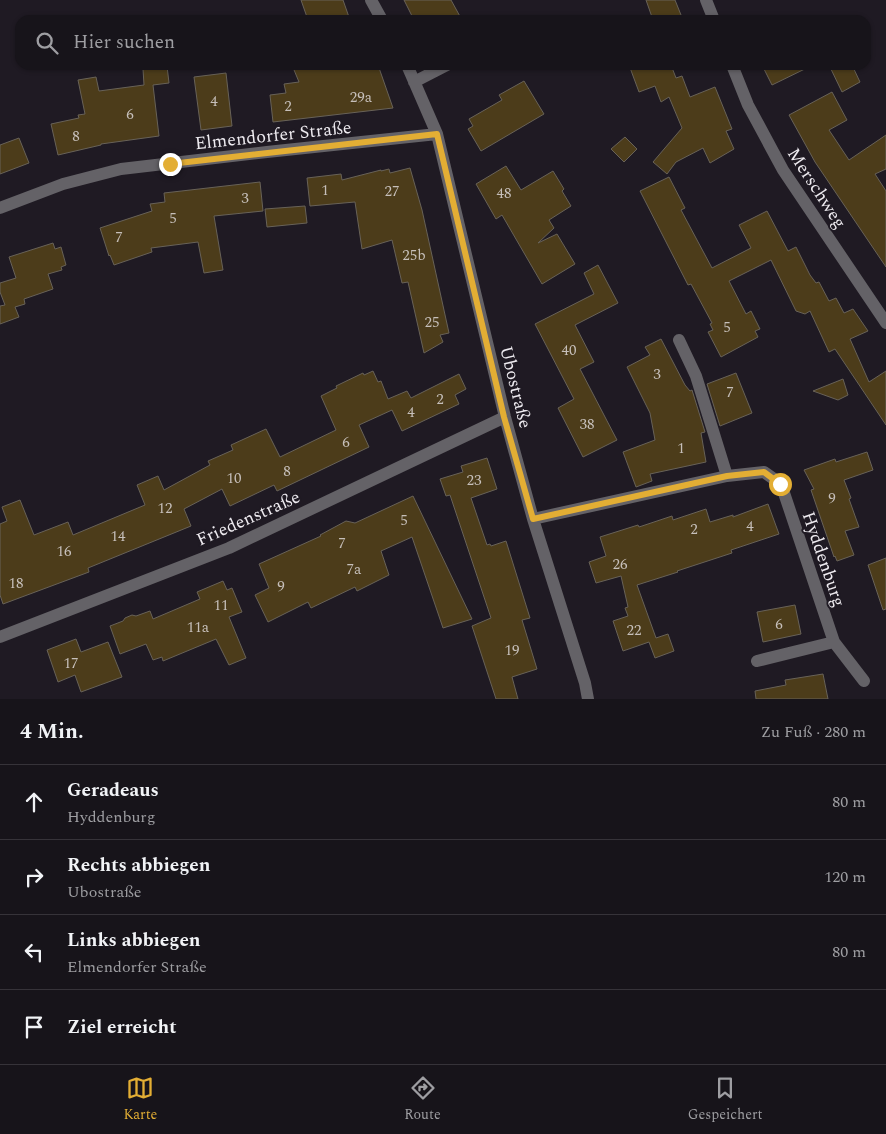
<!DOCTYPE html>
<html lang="de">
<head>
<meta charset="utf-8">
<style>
  :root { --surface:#17141a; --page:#201d23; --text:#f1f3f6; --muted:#9e9ea2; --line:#363339; --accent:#e3ae34 }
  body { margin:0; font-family:Spectral,serif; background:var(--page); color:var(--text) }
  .stop { position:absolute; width:15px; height:15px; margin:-11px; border:4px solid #e3ae34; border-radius:50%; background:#fff }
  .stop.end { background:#e3ae34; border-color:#fff; box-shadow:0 1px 5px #0008 }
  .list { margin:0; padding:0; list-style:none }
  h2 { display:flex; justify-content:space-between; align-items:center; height:65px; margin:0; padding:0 20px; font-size:21px }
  h2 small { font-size:16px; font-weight:400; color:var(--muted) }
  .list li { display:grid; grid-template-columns:32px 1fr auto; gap:15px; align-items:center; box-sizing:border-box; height:75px; padding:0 20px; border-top:1px solid var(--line) }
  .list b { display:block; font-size:19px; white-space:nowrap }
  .list p { margin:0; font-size:16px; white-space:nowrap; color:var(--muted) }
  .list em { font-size:16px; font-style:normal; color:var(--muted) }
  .icon { flex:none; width:28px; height:28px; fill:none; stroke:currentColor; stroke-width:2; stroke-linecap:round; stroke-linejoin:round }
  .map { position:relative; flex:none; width:886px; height:699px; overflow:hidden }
  .search { position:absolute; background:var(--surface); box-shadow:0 1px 4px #0004; left:15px; right:15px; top:15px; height:55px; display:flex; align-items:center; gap:12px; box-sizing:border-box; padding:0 18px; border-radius:15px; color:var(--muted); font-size:19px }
  .sheet { height:365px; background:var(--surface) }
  nav { display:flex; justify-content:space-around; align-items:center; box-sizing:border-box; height:70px; border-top:1px solid var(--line); background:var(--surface); font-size:14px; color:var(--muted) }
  nav a { display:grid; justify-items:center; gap:2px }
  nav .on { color:var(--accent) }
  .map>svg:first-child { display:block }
  .building { fill:#4c3c1a; stroke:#686258 }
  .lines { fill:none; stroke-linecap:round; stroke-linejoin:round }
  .minor { stroke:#646267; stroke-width:12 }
  .route { stroke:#e3ae34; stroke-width:6 }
  .labels { text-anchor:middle; stroke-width:4; stroke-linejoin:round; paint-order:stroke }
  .number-label { font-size:15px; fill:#c6bfba }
  .street-label { font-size:18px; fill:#eeebf0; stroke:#1f1a23 }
</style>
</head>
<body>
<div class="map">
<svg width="886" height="699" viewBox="0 0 886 699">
  <rect width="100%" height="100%" fill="#1f1a23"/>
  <path class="building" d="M301,0H343L350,20H308Z
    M404,0H451L462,20H414Z
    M646,0H675L683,20H653Z
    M292,65H378L393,108L273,122L270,95L286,93L284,84L299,82Z
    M629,65H671L676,78L682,76L690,97L715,87L732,129L726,131L734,149L710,163L703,148L676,162L667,174L653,162L682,128L669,97L661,102L655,86L639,92Z
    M762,65H813L772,85Z
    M829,65H852L860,82L842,92Z
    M167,66L169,83L153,85L159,136L101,144V145L58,155L51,124L79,118L78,115L85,114L78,80L96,77L99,91L144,85L143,69Z
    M226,73L232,126L201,130L194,77Z
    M524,81L544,114L481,151L468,129L473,126L469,119L502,100L499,95Z
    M832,92L847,120L829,130L849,160L886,135V169L875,174L886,191V267L815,162L789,115Z
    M625,137L637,149L624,162L611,149Z
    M19,138L29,163L0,174V145Z
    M506,166L521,190L553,171L564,189L562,191L571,206L549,220L554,228L538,243L557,234L575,264L542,284L502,215L496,219L476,184Z
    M410,168L422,210L449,333L440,335L443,342L424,353L408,282L402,283L392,240L362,249L355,202L310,206L307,178L341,174L342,180L381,170V171L389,169L390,173Z
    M669,177L685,208L681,210L712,268L751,248L739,225L767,211L788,251L796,247L810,275L816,283L819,282L829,301L836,298L844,313L853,309L868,331L850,339L869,382L886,371V425L835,349L829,352L810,311L805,314L796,311L771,260L729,281L746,314L751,311L760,329L755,331L758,337L721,357L708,332L713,330L710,324L712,323L691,284L688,285L640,191Z
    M260,182L263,211L214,216L223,270L204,273L198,242L151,248L152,252L114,265L110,255L109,256L100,228L152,211L150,204L165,202L164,193Z
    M305,206L307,223L267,227L265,209Z
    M53,243L55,249L61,247L66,265L61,267L62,270L48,274L53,289L24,299L25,304L15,307L19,317L0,324V306L5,305L0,292V283L16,278L9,257Z
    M598,265L618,303L575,325L594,362L580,369L617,440L583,457L558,408L574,399L535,324L594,294L584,273Z
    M661,339L685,385L690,391L692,390L705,432L701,433L706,462L650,474L652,481L636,487L623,452L655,440L650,413L627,367L650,355L645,347Z
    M373,371L378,382L381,381L388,399L407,391L411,398L459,374L466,389L455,395L459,404L402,431L392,410L359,425L369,447L277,491L274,485L230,506L222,489L184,509L191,526L88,568L89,572L3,604L0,595V524L7,521L2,507L20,500L34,535L68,522L73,535L145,505L137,485L158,476L164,490L210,465L208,461L233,450L231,445L266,429L280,457L336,430L321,396L337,388L336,386L363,373L364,375Z
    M736,373L752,413L720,426L707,384Z
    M843,379L848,395L838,400L813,391Z
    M867,452L873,470L844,480L851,498L849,499L859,527L845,531L854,555L837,561L835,556L834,557L811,490L814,489L804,470L835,459L836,462Z
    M487,458L497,489L471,498L487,545L490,544L491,546L506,541L530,618L522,620L537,669L512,677L518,699H496L472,626L491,618L450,495L446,496L440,479L463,472L461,466Z
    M413,496L472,619L443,628L412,537L381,551L389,575L357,591L355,587L311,608L308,602L268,622L255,595L269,588L259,564L321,536L320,535L346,521L355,523Z
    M768,504L779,534L731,550L732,553L677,571L678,572L637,585L656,638L668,634L674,651L655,658L649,642L623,651L613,621L628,616L625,608L628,607L621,576L596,583L589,562L606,556L600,537L638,525L639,527L672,516L673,520L706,509L710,522L733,515V517Z
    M886,558V609L883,610L868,565Z
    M223,581L227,590L232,588L242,612L229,617L246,658L229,665L216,639L163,661L162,657L153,660L146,644L120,654L110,626L123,621L125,618L132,615L136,616L150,611L153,619L200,599L197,592Z
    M795,605L801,634L763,642L757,612Z
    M76,639L81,652L108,642L122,677L81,692L75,675L58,682L47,650Z
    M823,674L828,699H756L755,691L786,685L785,680Z"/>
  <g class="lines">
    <path class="minor" d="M371,0L382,20
      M706,0L714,20
      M407,65L437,134L505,417L533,519L585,683L588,699
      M732,65L748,105L783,170L886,323
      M414,82L447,65
      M0,208L63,184L121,169L267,152L437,134
      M679,340L696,376L727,476
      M533,519L727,476L764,472L781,484L834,642L864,681
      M0,637L229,548L505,417
      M757,661L834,642"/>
  </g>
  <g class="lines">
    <path class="route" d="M170,164L437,134L504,417L533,519L727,476L764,472L780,484"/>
  </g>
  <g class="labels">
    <g class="number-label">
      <text x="361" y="102">29a</text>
      <text x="214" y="106">4</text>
      <text x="288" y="111">2</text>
      <text x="130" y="119">6</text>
      <text x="76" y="141">8</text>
      <text x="325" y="195">1</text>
      <text x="392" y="196">27</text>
      <text x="504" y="198">48</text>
      <text x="245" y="203">3</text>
      <text x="173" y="223">5</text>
      <text x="119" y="242">7</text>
      <text x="414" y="260">25b</text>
      <text x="432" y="327">25</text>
      <text x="727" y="332">5</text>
      <text x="569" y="355">40</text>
      <text x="657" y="379">3</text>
      <text x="730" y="397">7</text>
      <text x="440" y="404">2</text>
      <text x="411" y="417">4</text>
      <text x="587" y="429">38</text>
      <text x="346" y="447">6</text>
      <text x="681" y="453">1</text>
      <text x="287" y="476">8</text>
      <text x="234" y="483">10</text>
      <text x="474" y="485">23</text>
      <text x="832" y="503">9</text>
      <text x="165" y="513">12</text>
      <text x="404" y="525">5</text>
      <text x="750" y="531">4</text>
      <text x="694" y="534">2</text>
      <text x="118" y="541">14</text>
      <text x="342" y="548">7</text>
      <text x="64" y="556">16</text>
      <text x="620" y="569">26</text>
      <text x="354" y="574">7a</text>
      <text x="16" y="588">18</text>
      <text x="281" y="591">9</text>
      <text x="221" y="610">11</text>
      <text x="779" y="629">6</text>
      <text x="198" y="632">11a</text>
      <text x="634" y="635">22</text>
      <text x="512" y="655">19</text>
      <text x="71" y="668">17</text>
    </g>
    <g class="street-label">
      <text transform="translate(273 135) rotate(-6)" y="6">Elmendorfer Straße</text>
      <text transform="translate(817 188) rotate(57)" y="6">Merschweg</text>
      <text transform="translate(516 387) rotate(76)" y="6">Ubostraße</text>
      <text transform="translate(248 518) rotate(-24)" y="6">Friedenstraße</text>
      <text transform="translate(824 559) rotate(71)" y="6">Hyddenburg</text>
    </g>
  </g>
</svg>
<div class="stop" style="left:780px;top:484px"></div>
<div class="stop end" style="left:170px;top:164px"></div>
<div class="search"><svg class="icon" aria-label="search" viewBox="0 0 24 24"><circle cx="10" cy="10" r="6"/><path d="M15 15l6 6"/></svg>Hier suchen</div>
</div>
<section class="sheet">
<h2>4 Min.<small>Zu Fuß · 280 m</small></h2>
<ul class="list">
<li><svg class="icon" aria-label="ahead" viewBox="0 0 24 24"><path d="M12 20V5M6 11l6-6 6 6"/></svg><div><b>Geradeaus</b><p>Hyddenburg</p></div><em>80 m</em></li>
<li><svg class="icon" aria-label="right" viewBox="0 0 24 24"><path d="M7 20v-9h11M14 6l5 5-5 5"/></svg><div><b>Rechts abbiegen</b><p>Ubostraße</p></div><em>120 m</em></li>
<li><svg class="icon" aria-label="left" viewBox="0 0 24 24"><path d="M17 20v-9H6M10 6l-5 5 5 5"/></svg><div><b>Links abbiegen</b><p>Elmendorfer Straße</p></div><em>80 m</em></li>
<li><svg class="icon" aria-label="arrive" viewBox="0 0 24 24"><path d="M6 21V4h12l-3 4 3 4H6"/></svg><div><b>Ziel erreicht</b></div></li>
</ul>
</section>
<nav>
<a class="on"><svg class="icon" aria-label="map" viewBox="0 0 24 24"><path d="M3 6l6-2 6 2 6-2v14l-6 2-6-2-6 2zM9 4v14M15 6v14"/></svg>Karte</a>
<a><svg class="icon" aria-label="directions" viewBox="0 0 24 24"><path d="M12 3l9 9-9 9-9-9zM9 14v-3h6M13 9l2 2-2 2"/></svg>Route</a>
<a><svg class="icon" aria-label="saved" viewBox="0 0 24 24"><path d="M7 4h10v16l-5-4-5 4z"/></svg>Gespeichert</a>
</nav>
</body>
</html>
